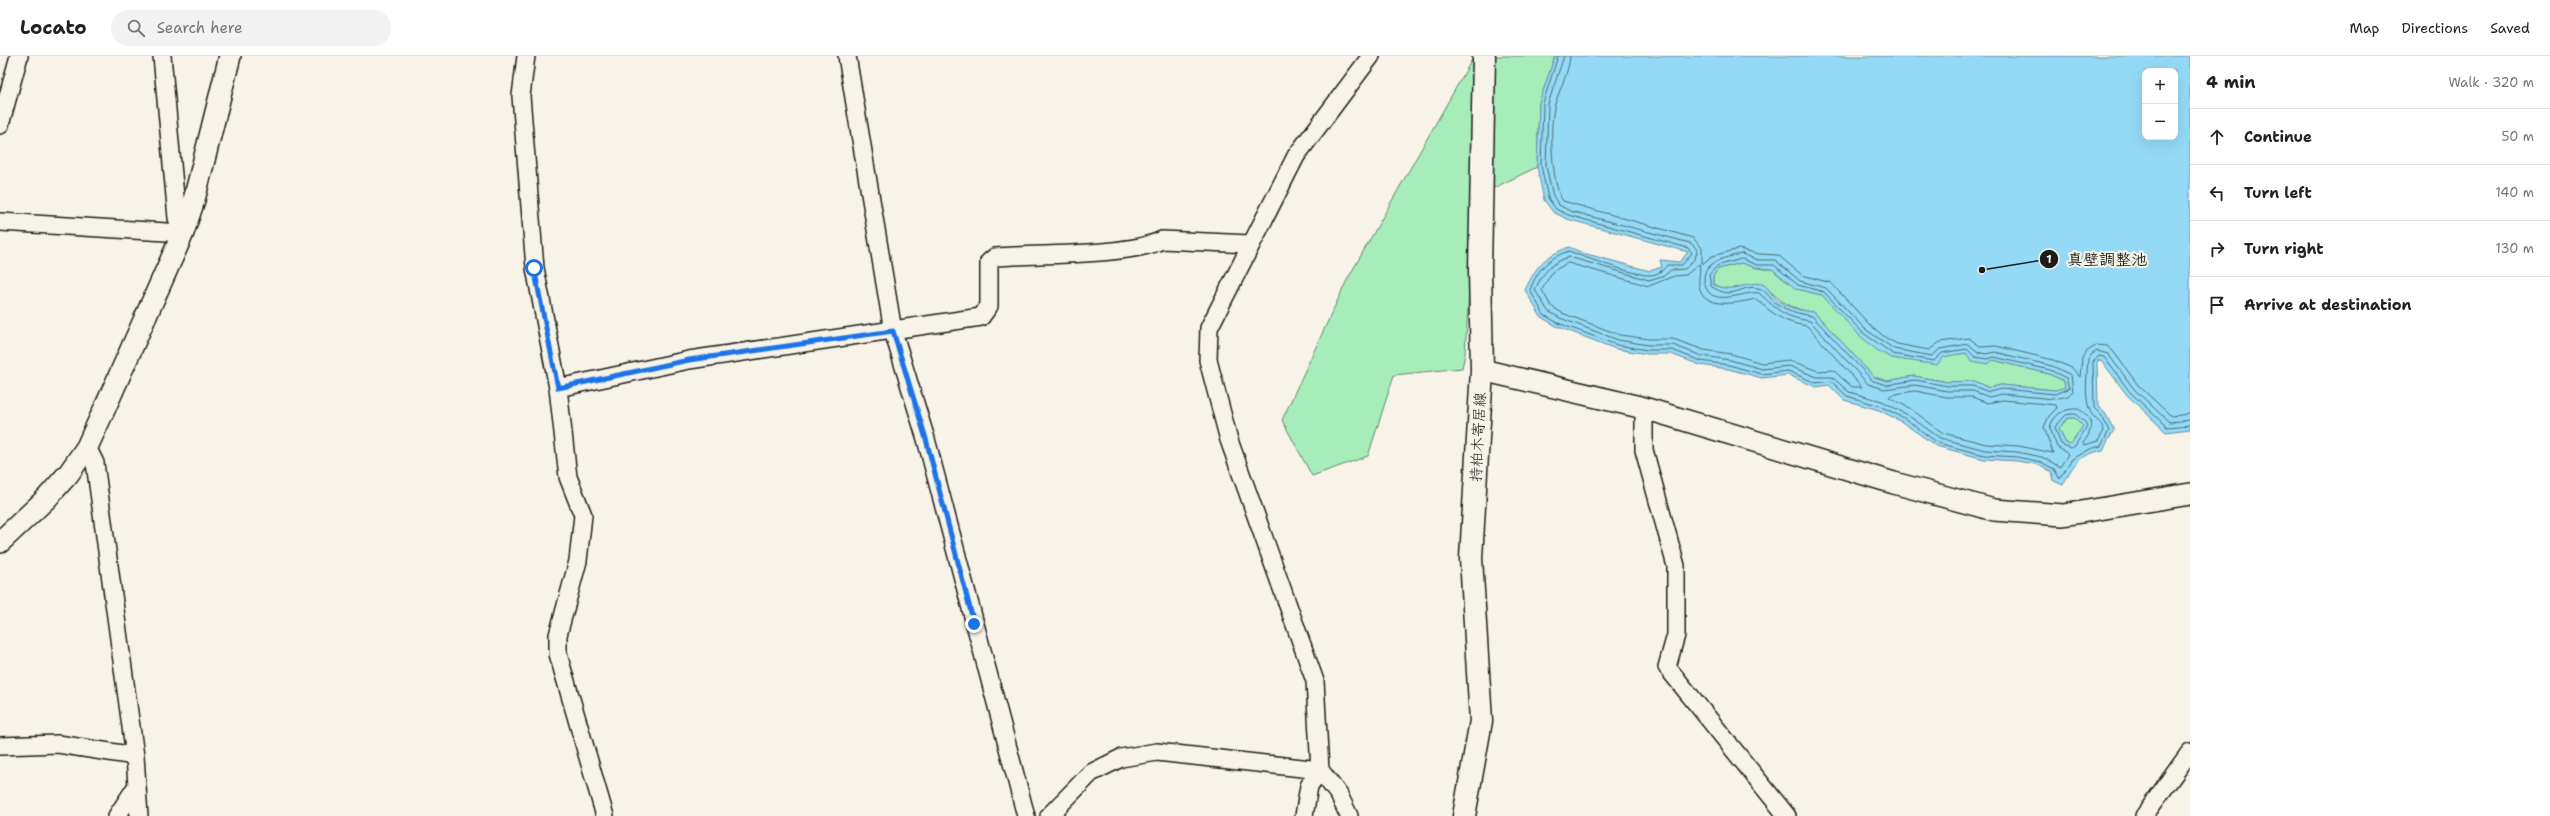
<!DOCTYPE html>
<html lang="en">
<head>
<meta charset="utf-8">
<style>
  :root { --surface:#fff; --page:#f2f2f2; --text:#202124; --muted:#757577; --line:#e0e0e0 }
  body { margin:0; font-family:"Shantell Sans","Klee One",sans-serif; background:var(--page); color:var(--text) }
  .controls { position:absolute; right:12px; top:12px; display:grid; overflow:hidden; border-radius:8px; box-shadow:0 4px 16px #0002 }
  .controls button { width:36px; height:36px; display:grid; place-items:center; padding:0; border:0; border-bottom:1px solid var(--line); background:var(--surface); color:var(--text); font:20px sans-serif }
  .stop { position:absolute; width:12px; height:12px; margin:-9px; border:3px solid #1a73e8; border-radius:50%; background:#fff }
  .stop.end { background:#1a73e8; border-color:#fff; box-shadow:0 1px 4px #0008 }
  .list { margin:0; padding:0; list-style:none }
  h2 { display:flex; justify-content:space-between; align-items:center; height:52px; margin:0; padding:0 16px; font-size:17px }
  h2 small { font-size:13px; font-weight:400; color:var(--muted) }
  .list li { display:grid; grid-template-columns:26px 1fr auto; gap:12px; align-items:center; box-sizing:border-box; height:56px; padding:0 16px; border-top:1px solid var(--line) }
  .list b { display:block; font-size:15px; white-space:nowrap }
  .list em { font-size:13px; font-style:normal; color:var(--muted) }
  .icon { flex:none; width:22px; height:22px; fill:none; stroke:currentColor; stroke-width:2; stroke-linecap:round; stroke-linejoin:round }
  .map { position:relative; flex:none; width:2190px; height:760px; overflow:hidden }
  header { display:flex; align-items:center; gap:24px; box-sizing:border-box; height:56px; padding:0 20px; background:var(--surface); border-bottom:1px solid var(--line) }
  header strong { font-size:19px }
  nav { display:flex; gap:22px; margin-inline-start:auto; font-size:14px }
  .search { width:280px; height:36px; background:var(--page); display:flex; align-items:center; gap:10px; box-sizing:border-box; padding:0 14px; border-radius:22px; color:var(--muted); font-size:15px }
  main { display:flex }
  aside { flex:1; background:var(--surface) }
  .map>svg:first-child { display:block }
  .green { fill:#a7edb9; stroke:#62846a }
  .water { fill:#94daf6; stroke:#648e9f; fill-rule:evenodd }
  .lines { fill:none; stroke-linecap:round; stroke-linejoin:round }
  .shore { stroke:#4c6873; stroke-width:1 }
  .minor-casing { stroke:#1c1c1c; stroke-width:20 }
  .tertiary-casing { stroke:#1c1c1c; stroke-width:24 }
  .secondary-casing { stroke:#1c1c1c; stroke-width:25 }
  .minor { stroke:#f7f3e8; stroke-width:17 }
  .tertiary { stroke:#f7f3e8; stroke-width:21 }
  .secondary { stroke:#f7f3e8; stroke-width:22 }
  .route { stroke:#1a73e8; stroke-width:5 }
  .labels { text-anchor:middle; stroke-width:4; stroke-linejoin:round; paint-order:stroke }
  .street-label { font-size:15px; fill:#1c1c1c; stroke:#f7f3e8 }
  .leader { fill:none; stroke:#1c1c1c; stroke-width:1.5 }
  .callout-dot { fill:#1c1c1c; stroke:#f7f3e8; stroke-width:1.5 }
  .mark-label { font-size:12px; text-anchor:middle; font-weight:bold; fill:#fff }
  .callout-label { font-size:16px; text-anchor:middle; font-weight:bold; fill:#1c1c1c; stroke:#f7f3e8; stroke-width:4; stroke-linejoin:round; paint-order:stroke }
</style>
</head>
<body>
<header>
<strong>Locato</strong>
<div class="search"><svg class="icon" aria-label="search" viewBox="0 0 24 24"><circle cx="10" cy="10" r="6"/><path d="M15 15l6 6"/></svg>Search here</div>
<nav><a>Map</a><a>Directions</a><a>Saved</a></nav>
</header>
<main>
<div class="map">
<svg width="2190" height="760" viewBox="0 0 2190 760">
  <rect width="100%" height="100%" fill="#f7f3e8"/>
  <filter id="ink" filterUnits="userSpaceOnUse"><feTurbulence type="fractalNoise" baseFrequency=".025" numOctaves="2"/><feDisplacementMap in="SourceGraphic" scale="8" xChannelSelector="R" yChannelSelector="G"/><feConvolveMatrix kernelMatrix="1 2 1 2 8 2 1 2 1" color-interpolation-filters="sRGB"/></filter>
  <g filter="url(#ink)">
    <path class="green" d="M1474,0H1555L1539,47L1537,111L1475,141L1465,298L1462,312L1394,319L1368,400L1312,420L1282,364L1347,224Z
      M1741,207L1763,213H1772C1787,228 1801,235 1822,239L1892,302L1907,304L1966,297L2049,318L2064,325L2065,332L2055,334L2001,329L1989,332L1974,325L1948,326L1914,320L1887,325L1874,321L1814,256C1792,254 1779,245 1764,229L1723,233L1713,228V220L1718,213Z
      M2068,362H2075L2083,370L2071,389L2065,386L2059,372Z"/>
    <path class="water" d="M1555,0H2190V373L2166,376L2127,339L2101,304L2097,305L2098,351L2105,357L2114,374L2103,394C2078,400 2074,407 2063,429L2054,425L2052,416L2040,409L2017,405L1984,403L1936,390L1902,366L1879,354L1844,344L1829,329L1816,331L1788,319L1762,322L1728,313L1700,309L1671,298H1648L1616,293L1556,270L1541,261L1525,234C1537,209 1543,201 1569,191L1583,197L1650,215L1662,211L1660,204L1680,206L1688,196L1567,163L1553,156L1544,144L1537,111L1539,47ZM2145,15H2175V81H2145ZM1741,207L1756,212L1772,213L1796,233L1822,239L1859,279L1878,295L1892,302L1937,309L1943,301L1966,297L1972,305L1988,308L1993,304L2049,318L2064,325L2065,331L2055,334L2001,329L1989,332L1974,325L1948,326L1914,320L1887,325L1874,321L1814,256C1802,255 1785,251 1776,243C1772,239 1769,232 1764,229C1749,222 1735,240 1713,228V220L1718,213ZM2068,362H2075L2083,370L2071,388L2065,386L2059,372Z"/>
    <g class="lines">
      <path class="shore" d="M1558,0L1543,47L1541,110L1548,142L1556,153L1568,159L1688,192L1692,197L1682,209H1667C1664,214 1657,219 1650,219C1637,220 1583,201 1569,195C1549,201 1537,214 1530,234L1544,259L1558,267L1617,289L1648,294H1672L1701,305L1729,309L1762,318L1788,315L1816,327L1831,325L1847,340L1880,350L1904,362L1938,387L1984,399L2017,401L2041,406L2054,413L2060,423L2071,404L2090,393L2101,390L2109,375L2102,360L2094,352L2093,306L2099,300L2104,301L2130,336L2167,371L2190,369
        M1564,0L1548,48L1546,110L1553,140L1559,149L1570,155L1690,187C1704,194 1693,206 1685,213L1671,214L1665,219L1649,224L1569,201C1552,206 1542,217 1535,234L1548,255L1560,262L1618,284L1648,289H1673L1702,300L1730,304L1762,313L1789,310L1817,321H1832L1849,336L1882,345L1906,358L1940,382L1985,394L2017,396L2042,401L2060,411L2068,398L2057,391L2050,372C2053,358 2065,352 2078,353C2094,361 2094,374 2083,387L2084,389L2098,385L2104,375C2101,365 2093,362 2090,355C2084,342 2087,318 2088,304L2091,299L2097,295L2108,298L2134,333L2169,366L2190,364
        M1570,0C1569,16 1560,32 1555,48C1549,67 1551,129 1563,145L1693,182L1702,192V208L1712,200L1739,193L1759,198L1778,199L1802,219L1831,227L1869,268L1886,282L1897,288L1929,294L1940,286L1969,282L1981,291L1996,290L2053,304L2072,312L2080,321L2082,302L2086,296L2097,289L2107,290L2113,295L2138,329L2171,360L2190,358
        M1742,198L1758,204H1775L1800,225L1826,232L1865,273L1894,293L1932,300L1940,293L1968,288L1978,296L1986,298L1995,296L2052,310L2071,319L2073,335L2068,340L2054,343L2002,338L1989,341L1973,335H1947L1915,329L1884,333L1868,328L1810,265C1783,261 1778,254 1759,237C1745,234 1706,256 1704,223C1704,218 1705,216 1708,212C1715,203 1731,200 1742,198Z
        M1742,203L1757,209H1774L1798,229L1824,236L1862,276L1893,298L1934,305L1942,297L1967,293L1975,301L1987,303L1994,301L2050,314L2066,322L2069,332L2055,338L2002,333L1989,336L1973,330H1948L1915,324L1887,329L1873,325L1812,260C1800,258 1788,255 1777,248C1770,244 1767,234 1758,232C1741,228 1733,246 1711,230L1709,219L1717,210Z
        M1568,207L1649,230L1674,220L1686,219L1699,208C1701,213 1698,223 1699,229C1703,256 1740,246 1756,243C1773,258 1784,267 1807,270L1862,331H1852L1833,314L1818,315L1789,304L1762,307L1731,298L1704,294L1673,283H1649L1620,279L1562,257L1551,250L1542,234L1552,216Z
        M1915,335L1947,341H1972L1988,347L2003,344L2056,349L2057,352L2049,360L2044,371L2053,397L2019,390L1986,388L1943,377L1911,353L1889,341L1891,339Z
        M2075,358L2085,366L2087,370L2075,390L2070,392L2061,388L2055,371L2066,359Z"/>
      <defs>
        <path id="minor" d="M526,0L521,40L535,212L558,332L568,421L583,459L578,505L558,579V598L605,760
          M847,0L893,275L926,383L1026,760
          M0,69L19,0
          M0,166L183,177L177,162L162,0
          M558,332L689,304L981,261L989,250V206L995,201C1035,198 1130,200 1162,184L1250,188
          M1644,352V394L1676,510V579L1667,611L1787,760
          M87,391L95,407L135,700L139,760
          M0,690L58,688L135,700
          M117,760L136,731
          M1049,760L1091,717L1121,702L1157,696L1320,714
          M1304,760L1309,730L1320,714
          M1349,760L1339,739L1320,714L1315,625L1229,384L1208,304L1209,272L1296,100L1371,0
          M2144,760L2190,696"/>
        <path id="tertiary" d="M1482,314L1644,352L1894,427L1994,454L2063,459L2190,438
          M0,486L47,442L69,417L87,391L104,354L183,177L194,144L230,0"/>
        <path id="secondary" d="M1464,760L1481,665L1471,502L1482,314L1480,214L1484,0"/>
      </defs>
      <use href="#minor" class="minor-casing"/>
      <use href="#tertiary" class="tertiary-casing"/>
      <use href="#secondary" class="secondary-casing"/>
      <use href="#minor" class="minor"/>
      <use href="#tertiary" class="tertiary"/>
      <use href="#secondary" class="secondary"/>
    </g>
  </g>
  <g class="lines" filter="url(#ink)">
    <path class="route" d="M534,212L558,332L689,304L893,275L926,383L974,568"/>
  </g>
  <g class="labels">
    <g class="street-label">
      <text transform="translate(1478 381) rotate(-87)" y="5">持柏木寄居線</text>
    </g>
  </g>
  <path class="leader" d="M1982 214L2049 203"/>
  <g class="callout-dot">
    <circle cx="1982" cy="214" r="4"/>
    <circle cx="2049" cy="203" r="10"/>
  </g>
  <g class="mark-label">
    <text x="2049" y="207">1</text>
  </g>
  <g class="callout-label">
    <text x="2107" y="209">真壁調整池</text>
  </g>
</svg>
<div class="controls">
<button>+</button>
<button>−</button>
</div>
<div class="stop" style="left:534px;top:212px"></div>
<div class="stop end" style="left:974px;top:568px"></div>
</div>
<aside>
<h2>4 min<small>Walk · 320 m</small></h2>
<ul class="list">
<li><svg class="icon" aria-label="ahead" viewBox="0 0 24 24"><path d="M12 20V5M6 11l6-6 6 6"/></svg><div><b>Continue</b></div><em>50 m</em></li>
<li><svg class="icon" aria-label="left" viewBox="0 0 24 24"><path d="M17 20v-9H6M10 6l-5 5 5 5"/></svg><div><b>Turn left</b></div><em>140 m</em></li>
<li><svg class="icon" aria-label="right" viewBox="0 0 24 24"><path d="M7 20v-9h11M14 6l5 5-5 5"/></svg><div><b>Turn right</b></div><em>130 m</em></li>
<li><svg class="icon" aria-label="arrive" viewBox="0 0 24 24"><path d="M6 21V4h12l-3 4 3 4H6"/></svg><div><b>Arrive at destination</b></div></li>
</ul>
</aside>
</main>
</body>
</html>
